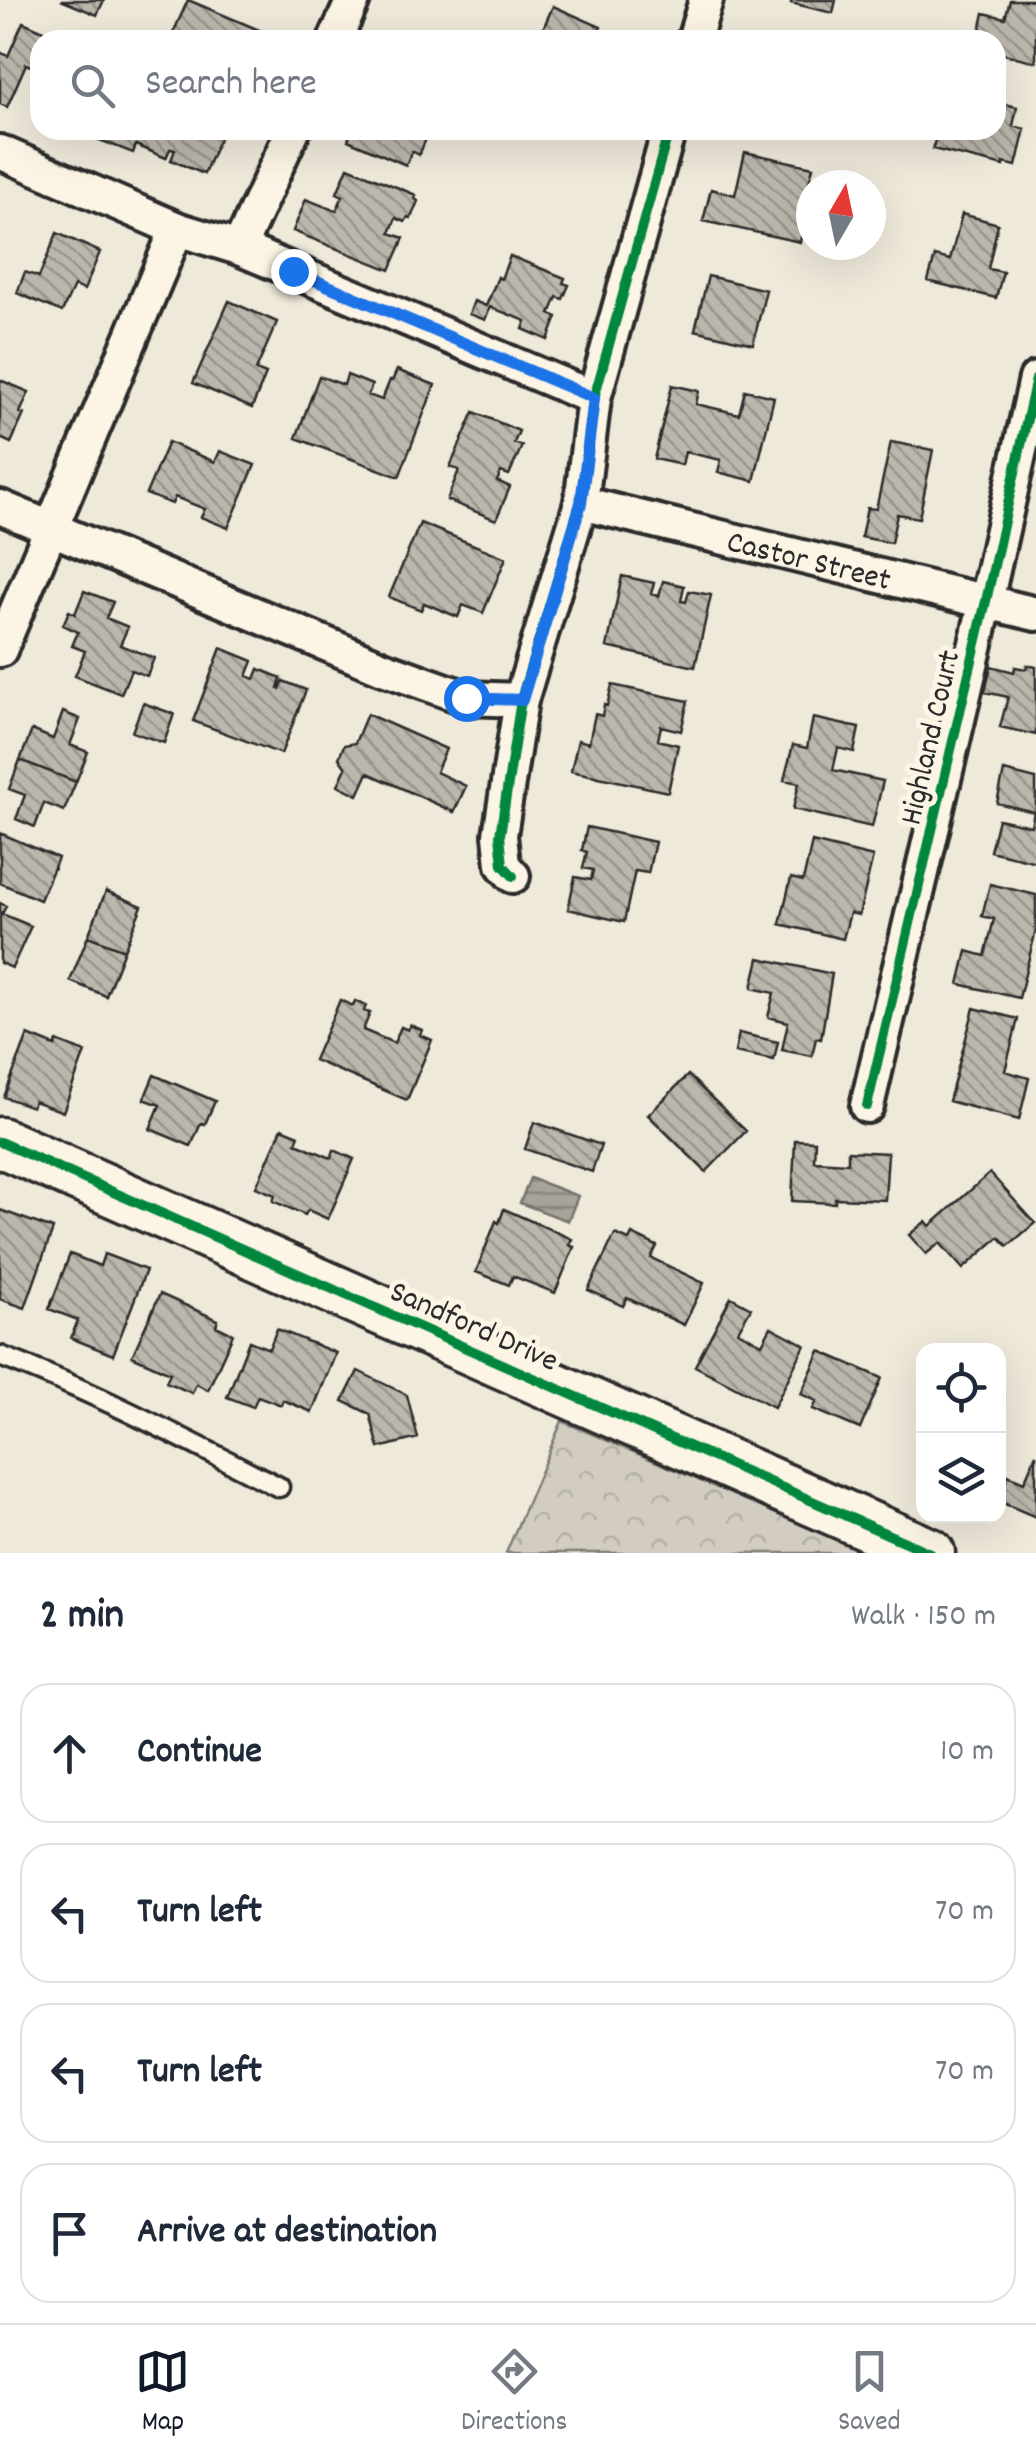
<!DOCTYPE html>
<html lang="en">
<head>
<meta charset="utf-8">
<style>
  :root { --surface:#fff; --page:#f6f6f7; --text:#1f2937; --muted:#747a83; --line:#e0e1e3; --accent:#111827 }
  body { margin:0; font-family:Dekko,sans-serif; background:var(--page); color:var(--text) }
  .controls { position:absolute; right:30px; bottom:30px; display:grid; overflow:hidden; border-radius:20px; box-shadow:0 10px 40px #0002 }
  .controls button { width:90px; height:90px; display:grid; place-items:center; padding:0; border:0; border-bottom:2px solid var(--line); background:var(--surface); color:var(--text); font:50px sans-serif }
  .compass { position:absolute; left:796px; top:170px; width:90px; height:90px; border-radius:50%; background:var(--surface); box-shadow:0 10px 40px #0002; rotate:9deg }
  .stop { position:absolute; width:30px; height:30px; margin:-22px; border:8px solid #1a73e8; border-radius:50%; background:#fff }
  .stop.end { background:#1a73e8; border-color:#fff; box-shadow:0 2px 10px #0008 }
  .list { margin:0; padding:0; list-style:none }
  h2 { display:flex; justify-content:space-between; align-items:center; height:130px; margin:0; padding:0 40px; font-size:42px }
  h2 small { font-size:32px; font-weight:400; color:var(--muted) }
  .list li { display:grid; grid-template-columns:65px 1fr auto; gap:30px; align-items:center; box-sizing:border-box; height:140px; margin:0 20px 20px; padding:0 20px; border:2px solid var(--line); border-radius:30px }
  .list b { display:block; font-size:38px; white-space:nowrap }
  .list em { font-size:32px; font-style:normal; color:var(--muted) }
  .icon { flex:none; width:55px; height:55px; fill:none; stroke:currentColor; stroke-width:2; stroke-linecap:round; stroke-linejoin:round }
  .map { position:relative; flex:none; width:1036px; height:1553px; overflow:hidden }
  .search { position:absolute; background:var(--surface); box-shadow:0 10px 40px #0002; left:30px; right:30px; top:30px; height:110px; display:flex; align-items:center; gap:25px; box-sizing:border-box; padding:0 35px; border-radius:30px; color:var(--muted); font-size:38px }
  .sheet { height:770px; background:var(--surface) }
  nav { display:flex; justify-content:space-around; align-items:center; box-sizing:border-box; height:140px; border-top:2px solid var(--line); background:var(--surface); font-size:28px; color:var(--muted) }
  nav a { display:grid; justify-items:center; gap:5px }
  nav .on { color:var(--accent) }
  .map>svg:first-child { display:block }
  .forest { fill:url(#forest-crowns); stroke:#7e7c76; stroke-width:2.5 }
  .water { fill:url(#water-rules); stroke:#75736d; stroke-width:2.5 }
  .building { fill:url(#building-back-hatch); stroke:#2b2b2b; stroke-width:2.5 }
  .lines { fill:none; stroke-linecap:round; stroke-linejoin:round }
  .lane-casing { stroke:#2b2b2b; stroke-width:25 }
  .street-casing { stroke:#2b2b2b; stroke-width:40 }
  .secondary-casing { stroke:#2b2b2b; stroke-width:55 }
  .lane { stroke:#fcf5e5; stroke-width:18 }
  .street { stroke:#fcf5e5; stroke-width:32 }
  .secondary { stroke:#fcf5e5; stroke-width:48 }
  .cycleway-casing { stroke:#fcf5e5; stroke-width:16 }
  .cycleway { stroke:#00873e; stroke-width:10 }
  .route { stroke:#1a73e8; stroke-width:12 }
  .labels { text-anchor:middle; stroke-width:10; stroke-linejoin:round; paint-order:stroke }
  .street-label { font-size:32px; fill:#2b2b2b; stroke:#fcf5e5 }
</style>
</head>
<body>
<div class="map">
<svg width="1036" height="1553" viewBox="0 0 1036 1553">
  <defs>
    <pattern id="forest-crowns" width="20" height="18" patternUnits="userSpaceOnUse" patternTransform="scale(2.5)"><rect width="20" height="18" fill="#d2cdc0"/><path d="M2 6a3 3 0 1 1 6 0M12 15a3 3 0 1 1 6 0" fill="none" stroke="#b4b0a5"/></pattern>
    <pattern id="water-rules" width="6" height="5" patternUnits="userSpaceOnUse" patternTransform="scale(2.5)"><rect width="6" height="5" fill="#a6a399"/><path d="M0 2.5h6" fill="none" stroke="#87857d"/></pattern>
    <pattern id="building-back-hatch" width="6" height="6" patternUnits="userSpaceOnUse" patternTransform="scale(2.5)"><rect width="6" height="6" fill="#bcb7ac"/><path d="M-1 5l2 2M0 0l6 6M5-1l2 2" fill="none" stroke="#99958c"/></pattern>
  </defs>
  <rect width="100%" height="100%" fill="#efe9da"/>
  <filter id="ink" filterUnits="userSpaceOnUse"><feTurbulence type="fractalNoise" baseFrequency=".01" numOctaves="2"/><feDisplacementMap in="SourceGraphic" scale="20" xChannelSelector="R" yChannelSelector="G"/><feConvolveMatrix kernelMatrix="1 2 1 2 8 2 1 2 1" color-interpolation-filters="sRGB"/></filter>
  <g filter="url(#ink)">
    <path class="forest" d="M562,1421L868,1553H506Z"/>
    <path class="water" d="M530,1178L578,1196L568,1221L520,1203Z"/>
    <path class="building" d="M61,0H104L97,15Z
      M188,0L264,32L261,40H170Z
      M792,0H836L833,13L791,3Z
      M1010,0H1036V62L996,52V40H978L984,13L1005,18Z
      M553,6L601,27L599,31L621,40H538Z
      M23,22L64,40H40V70L26,64L7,107L0,104V52L8,56Z
      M996,102L1017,107L1013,126L1025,129L1016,166L1004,163V166L933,149L937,130H996Z
      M101,130H223L204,174L171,160L175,150L170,149L166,158L136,145L133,153L97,139Z
      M352,130H424L429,132L419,155L412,151L406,165L348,140Z
      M745,152L813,167L801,214L806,215L800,242L703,221L711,189L735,195Z
      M348,167L416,195L415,199L418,201L411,218L408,217L405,222L396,218L390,233L404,238L390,270L293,231L306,199L336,211L343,196L337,193Z
      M962,214L998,224L988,269L1003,272L996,298L928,281L935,256L950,260Z
      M57,233L100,252L84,290L74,286L62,312L17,293L25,272L39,277Z
      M510,256L565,278L563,283L569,285L563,299L557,297L550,314L557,317L548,340L523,329L526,321L490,307L485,320L469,314L474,301L486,306L498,277L501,279Z
      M708,276L766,290L753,344L695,330Z
      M229,301L277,322L256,370L266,374L252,408L193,383Z
      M397,370L435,385L399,477L296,438L319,376L344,385L347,375L372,385L368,395L382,400L390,380L392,381Z
      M0,380L29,392L20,413L24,414L11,443L0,438Z
      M672,385L699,391L696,404L739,414L745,390L774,397L754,481L718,472L721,460L685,452L682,465L654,459Z
      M474,412L519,431L514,443L522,446L509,475L501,472L497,481L510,487L496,520L447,500L459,470L450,467Z
      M168,442L215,462L220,451L255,465L228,528L201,517L205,509L175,497L172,504L146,494Z
      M891,442L933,450L919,518L897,514L891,543L861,537L867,508L876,509Z
      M420,523L506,558L483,613L463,605L458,617L424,603L421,610L389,597Z
      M622,576L654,583L651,594L659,596L663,581L684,586L681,601L686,602L689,591L711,595L695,667L607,647Z
      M84,591L113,602L106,618L128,627L120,645L154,658L147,676L131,670L121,694L75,676L85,651L72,646L78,632L63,625L69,611L75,614Z
      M221,648L253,661L247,676L255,679L259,669L281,678L278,688L280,689L283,681L306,690L281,754L193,721Z
      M1027,665L1036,667V735L1000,727L1008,697L985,692L991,666L1014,672L1015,667L1026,669Z
      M612,685L688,701L681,731L661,726L658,740L678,745L668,792L571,771L578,740L589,743L595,714L602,716L604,705L607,706Z
      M143,703L174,714L164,743L132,732Z
      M63,712L80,719L70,745L88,752L76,782L20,760L32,730L53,739Z
      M367,714L446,749L436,772L466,786L454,812L368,773L358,795L338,785L346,768L339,758L344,745L355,743Z
      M813,718L859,728L854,752L838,748L833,770L883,781L872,827L793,809L799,783L784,780L793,745L807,748Z
      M20,760L76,782L64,811L44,803L35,827L16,819L25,795L9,789Z
      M1004,771L1036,779V862L990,851L998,819L1031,826L1034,812L997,803Z
      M587,827L655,842L648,873L635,871L624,922L568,909L575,877L591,880L593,870L583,868L587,852L582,850Z
      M0,833L58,858L40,900L0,883Z
      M812,842L873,857L859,915L850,913L843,939L780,924L791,878L803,881Z
      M990,884L1036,895V930L1019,998L959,984L967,951L985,956L994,919L982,916Z
      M106,891L142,906L124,950L88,936Z
      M0,903L6,906L2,914L31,926L12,968L0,963Z
      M88,936L124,950L106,996L70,981Z
      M759,958L832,974L821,1039L816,1038L812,1056L782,1050L788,1022L768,1017L774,993L752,988Z
      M340,1000L353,1006L355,1001L366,1006L364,1011L370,1013L363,1030L394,1043L401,1027L408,1030L410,1025L422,1030L420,1035L432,1040L407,1100L314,1060Z
      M974,1008L1018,1019L1005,1071L1029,1078L1019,1120L949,1101Z
      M739,1033L778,1042L774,1060L735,1052Z
      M28,1035L55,1046L57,1041L85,1052L63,1112L34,1101L32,1107L4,1097Z
      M154,1075L215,1101L205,1124L201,1123L191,1146L150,1129L160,1105L144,1099Z
      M688,1075L746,1131L706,1172L648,1115Z
      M534,1122L601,1145L592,1172L525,1149Z
      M282,1128L299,1135L296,1143L331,1158L334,1150L354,1159L328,1219L308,1210L305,1215L273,1201L275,1195L256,1187Z
      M795,1140L815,1141L814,1161L848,1163V1151L888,1153L885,1200L835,1198V1203L792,1201Z
      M990,1173L1035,1223L1008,1246L999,1237L963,1269L940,1243L926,1254L909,1235L926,1221L930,1226Z
      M504,1209L572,1239L569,1245L574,1247L555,1293L513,1276L509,1285L476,1272L496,1221L499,1223Z
      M0,1210L53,1229L25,1308L0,1299Z
      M615,1234L629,1240L632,1234L657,1246L651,1258L704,1283L684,1325L627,1298L623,1306L588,1290Z
      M70,1254L100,1266L104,1254L146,1270L113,1355L71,1338L78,1320L49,1309Z
      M160,1294L218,1320L216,1326L233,1334L208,1390L196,1384L192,1393L166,1382L170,1373L132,1356Z
      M731,1297L751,1308L738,1331L762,1344L771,1327L805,1345L774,1407L695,1366Z
      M277,1329L336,1353L312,1412L283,1400L281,1405L258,1396L253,1407L227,1397L249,1341L269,1349Z
      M820,1351L882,1378L860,1429L813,1409L817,1401L801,1394Z
      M358,1371L407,1395L418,1438L379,1448L370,1414L343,1401Z
      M1036,1454V1517L998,1501L1008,1475L1024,1482Z"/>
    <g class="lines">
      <defs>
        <path id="lane" d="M0,1356C96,1392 187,1441 279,1487"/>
        <g id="street">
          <path d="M335,40L353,0"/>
          <path d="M694,40L706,0"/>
          <path d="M0,152L177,229L239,248L594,398"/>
          <path d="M239,248L293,130"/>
          <path id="s1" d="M581,503L1036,614"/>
          <path d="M0,507L383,668L466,698L521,700"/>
          <path d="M0,650L177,229"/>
          <path d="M513,876L503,865L500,835L521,700L581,503L594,398L669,130"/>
          <path d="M867,1106L986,601L1036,379"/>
        </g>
        <path id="secondary" d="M0,1142L930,1553"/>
      </defs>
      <use href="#lane" class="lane-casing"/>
      <use href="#street" class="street-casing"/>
      <use href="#secondary" class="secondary-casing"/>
      <use href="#lane" class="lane"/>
      <use href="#street" class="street"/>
      <use href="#secondary" class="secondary"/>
      <defs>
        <path id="cycleway" d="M513,876L503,865L500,835L521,700L581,503L594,398L669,130
          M867,1106L986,601L1036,379
          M0,1142L930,1553"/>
      </defs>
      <use href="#cycleway" class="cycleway-casing"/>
      <use href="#cycleway" class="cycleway"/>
    </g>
  </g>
  <g class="lines" filter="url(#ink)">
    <path class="route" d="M293,271L594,398L581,503L522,700L466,698"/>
  </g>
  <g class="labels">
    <g class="street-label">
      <text dy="11" stroke="none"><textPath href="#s1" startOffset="235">Castor Street</textPath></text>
      <text transform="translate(928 737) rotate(-77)" y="11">Highland Court</text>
      <text transform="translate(475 1324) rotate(24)" y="11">Sandford Drive</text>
    </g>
  </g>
</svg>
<div class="controls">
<button><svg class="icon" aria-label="locate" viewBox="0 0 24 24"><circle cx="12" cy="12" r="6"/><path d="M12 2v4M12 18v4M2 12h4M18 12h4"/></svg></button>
<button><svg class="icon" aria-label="layers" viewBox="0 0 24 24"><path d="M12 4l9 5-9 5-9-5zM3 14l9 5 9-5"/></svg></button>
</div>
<svg class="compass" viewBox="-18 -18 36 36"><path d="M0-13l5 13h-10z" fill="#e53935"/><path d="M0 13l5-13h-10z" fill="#747a83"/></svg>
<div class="stop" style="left:466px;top:698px"></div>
<div class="stop end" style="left:293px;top:271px"></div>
<div class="search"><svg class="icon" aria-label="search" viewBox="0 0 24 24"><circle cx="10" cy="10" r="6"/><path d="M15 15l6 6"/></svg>Search here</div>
</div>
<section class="sheet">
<h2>2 min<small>Walk · 150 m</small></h2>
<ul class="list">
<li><svg class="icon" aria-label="ahead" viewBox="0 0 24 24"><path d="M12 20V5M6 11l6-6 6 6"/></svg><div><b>Continue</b></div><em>10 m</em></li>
<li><svg class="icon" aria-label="left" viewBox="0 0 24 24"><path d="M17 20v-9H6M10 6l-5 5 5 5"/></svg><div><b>Turn left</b></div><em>70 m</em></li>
<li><svg class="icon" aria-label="left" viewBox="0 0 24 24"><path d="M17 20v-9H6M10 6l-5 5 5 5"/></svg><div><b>Turn left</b></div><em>70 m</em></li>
<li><svg class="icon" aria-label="arrive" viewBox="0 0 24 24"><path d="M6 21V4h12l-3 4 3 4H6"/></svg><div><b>Arrive at destination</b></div></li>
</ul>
</section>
<nav>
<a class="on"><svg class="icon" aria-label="map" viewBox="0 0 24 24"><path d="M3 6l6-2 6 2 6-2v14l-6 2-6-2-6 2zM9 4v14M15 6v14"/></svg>Map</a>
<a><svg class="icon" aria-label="directions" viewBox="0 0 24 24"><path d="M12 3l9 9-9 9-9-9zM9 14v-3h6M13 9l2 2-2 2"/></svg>Directions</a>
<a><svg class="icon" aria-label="saved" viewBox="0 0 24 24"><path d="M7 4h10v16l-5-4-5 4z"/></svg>Saved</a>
</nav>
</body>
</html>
